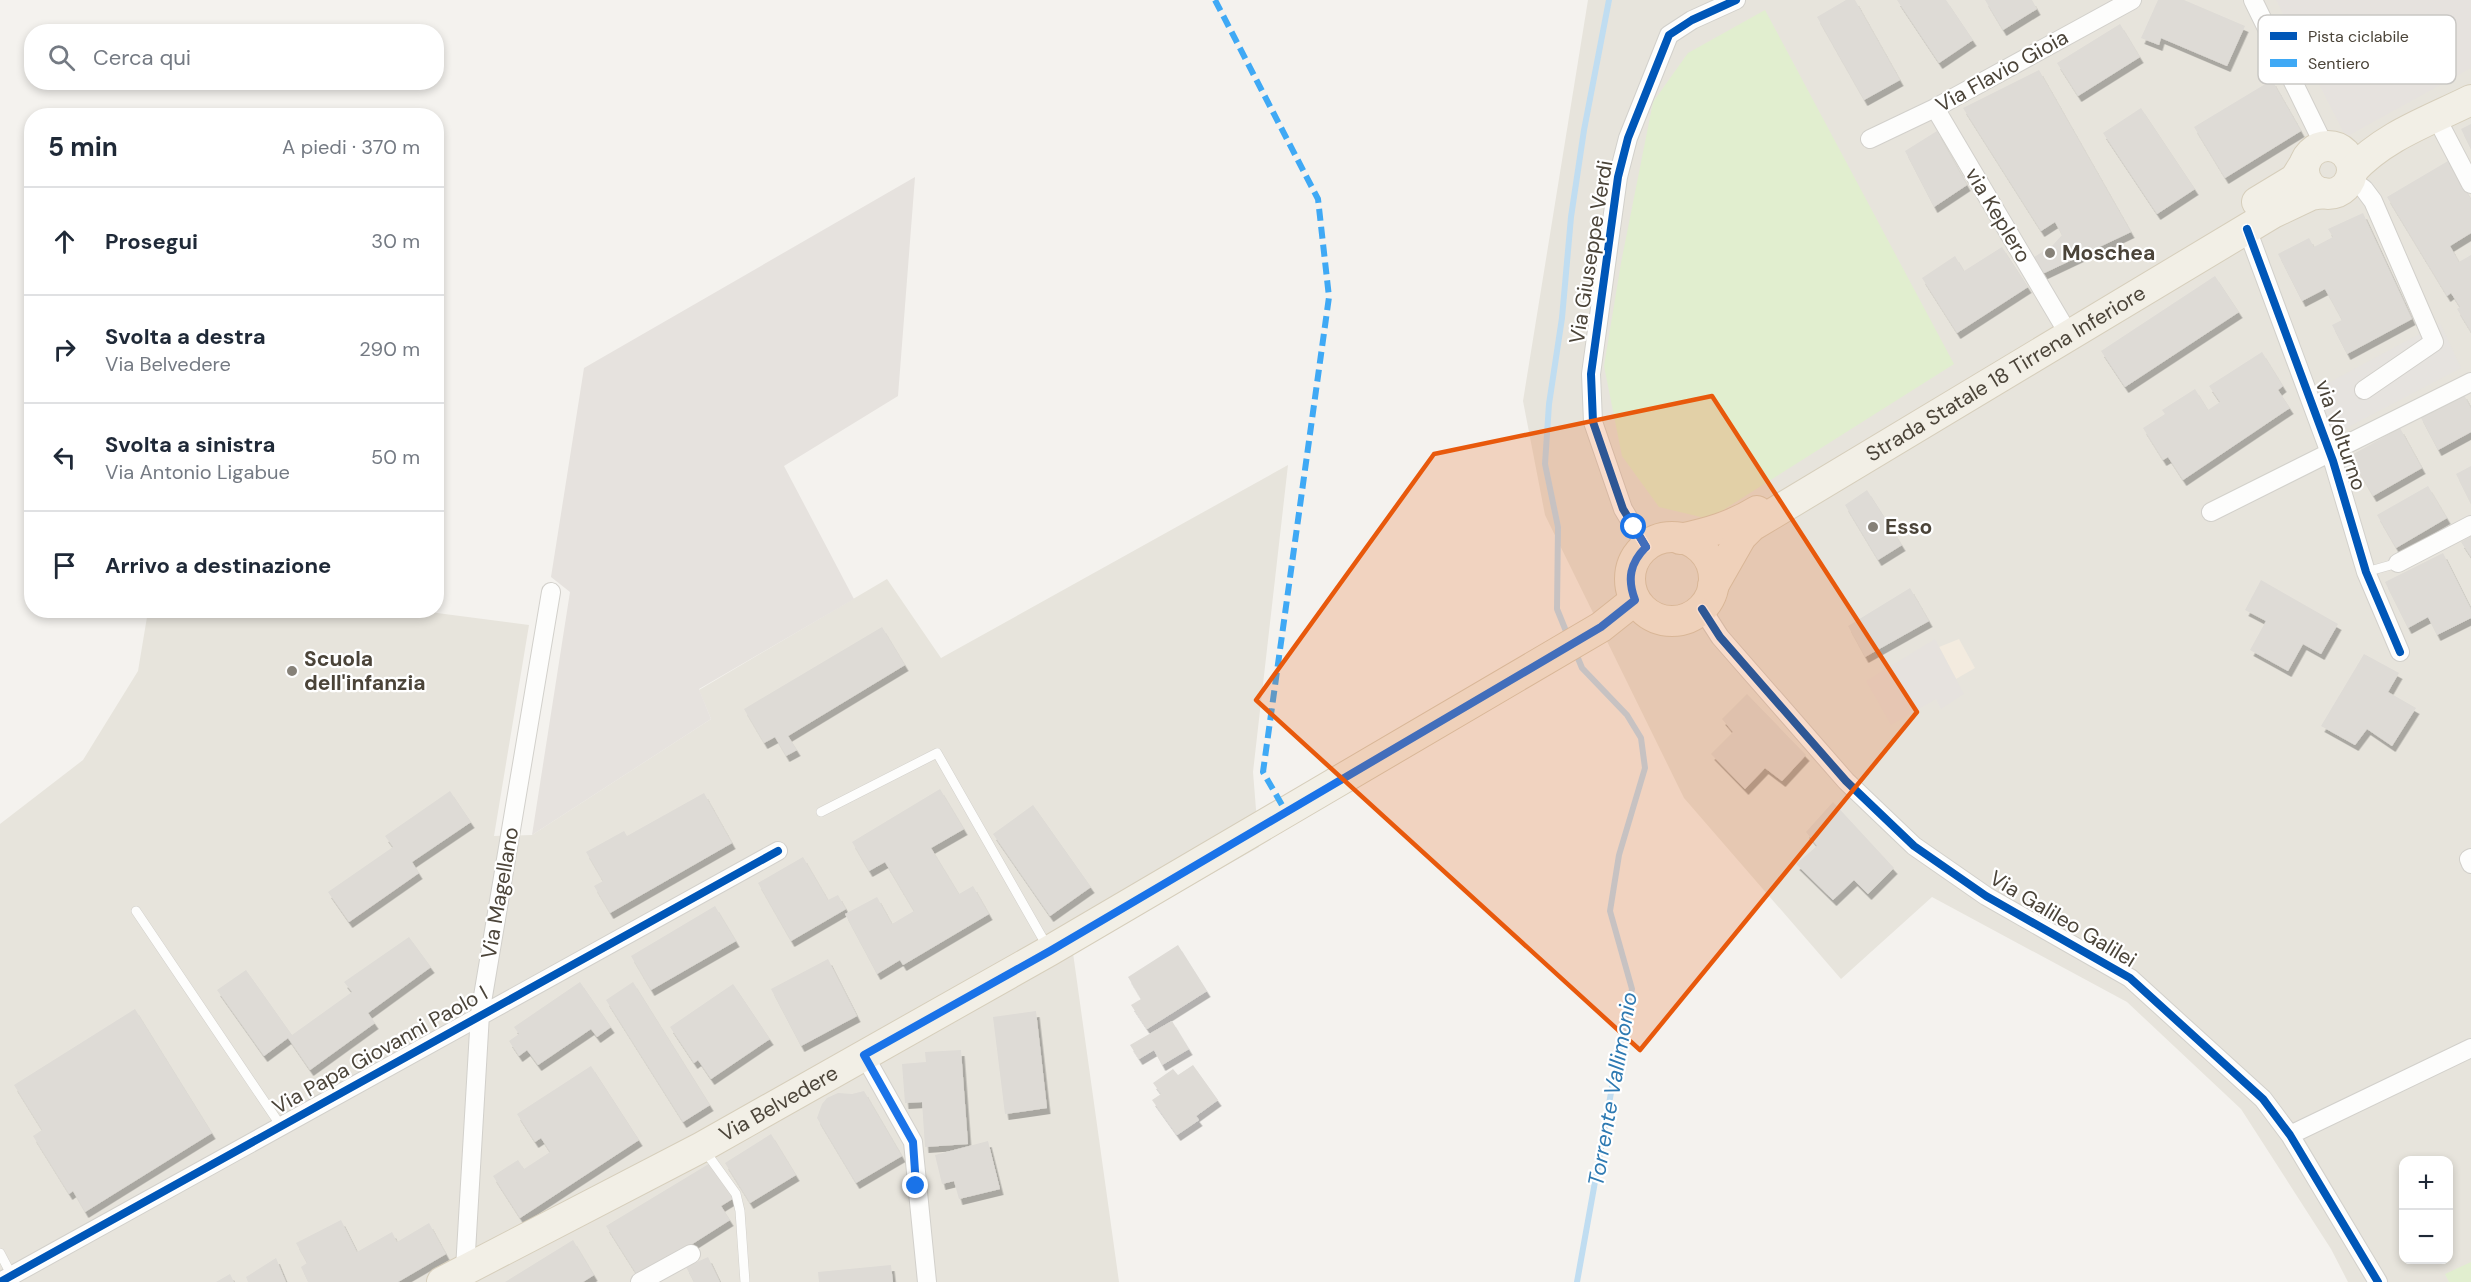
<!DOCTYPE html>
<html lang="it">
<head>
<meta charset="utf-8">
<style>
  :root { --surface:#fff; --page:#f6f6f7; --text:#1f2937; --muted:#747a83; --line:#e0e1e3 }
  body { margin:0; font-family:"DM Sans",sans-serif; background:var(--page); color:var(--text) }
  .controls { position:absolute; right:18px; bottom:18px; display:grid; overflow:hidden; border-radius:12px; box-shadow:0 3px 9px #0003 }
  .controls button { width:54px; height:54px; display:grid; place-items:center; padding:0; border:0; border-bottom:2px solid var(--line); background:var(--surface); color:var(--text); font:30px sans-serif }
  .stop { position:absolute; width:18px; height:18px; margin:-14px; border:4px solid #1a73e8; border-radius:50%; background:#fff }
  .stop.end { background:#1a73e8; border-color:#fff; box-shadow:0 2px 6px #0008 }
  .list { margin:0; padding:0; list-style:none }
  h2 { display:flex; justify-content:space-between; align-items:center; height:78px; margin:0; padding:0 24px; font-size:26px }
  h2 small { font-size:20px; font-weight:400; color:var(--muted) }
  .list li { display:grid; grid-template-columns:39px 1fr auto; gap:18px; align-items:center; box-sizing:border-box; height:108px; padding:0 24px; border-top:2px solid var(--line) }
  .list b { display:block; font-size:22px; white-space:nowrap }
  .list p { margin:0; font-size:20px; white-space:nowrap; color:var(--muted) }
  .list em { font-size:20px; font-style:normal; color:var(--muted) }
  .icon { flex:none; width:33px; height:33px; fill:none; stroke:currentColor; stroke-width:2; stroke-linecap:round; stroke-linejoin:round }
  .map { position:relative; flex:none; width:2471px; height:1282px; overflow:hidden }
  .search { position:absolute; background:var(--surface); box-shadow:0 3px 9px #0003; left:24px; top:24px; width:420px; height:66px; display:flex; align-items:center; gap:15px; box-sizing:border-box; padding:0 21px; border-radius:24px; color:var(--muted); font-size:22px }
  .panel { position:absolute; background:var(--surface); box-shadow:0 3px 9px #0003; left:24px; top:108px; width:420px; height:510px; border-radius:24px }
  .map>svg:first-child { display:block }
  .residential { fill:#e7e4dc; fill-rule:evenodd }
  .commercial { fill:#f3ebdf }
  .industrial { fill:#e6e2de }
  .green { fill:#e1eecf }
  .parking { fill:#e6e3df }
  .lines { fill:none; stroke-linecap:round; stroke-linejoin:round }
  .stream { stroke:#c0ddf1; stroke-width:6 }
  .building { fill:#dedbd6; filter:url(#shadow) }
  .lane-casing { stroke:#d2d0cb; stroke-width:10 }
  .street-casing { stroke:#d2d0cb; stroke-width:20 }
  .primary-casing { stroke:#d6cebb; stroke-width:32 }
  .lane { stroke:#fdfdfc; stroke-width:9 }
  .street { stroke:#fdfdfc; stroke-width:18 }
  .primary { stroke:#f2efe6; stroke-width:30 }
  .quiet { stroke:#3fa9f5; stroke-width:6; stroke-dasharray:12 6; stroke-linecap:butt }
  .cycleway-casing { stroke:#fff; stroke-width:11 }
  .cycleway { stroke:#0057b8; stroke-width:8 }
  .route { stroke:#1a73e8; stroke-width:8 }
  .marked { fill:#e8590c; fill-opacity:0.2; stroke:#e8590c; stroke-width:4.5; stroke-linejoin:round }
  .poi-dot { fill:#868178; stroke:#fff; stroke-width:2 }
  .labels { text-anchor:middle; stroke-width:4.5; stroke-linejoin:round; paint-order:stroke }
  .street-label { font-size:21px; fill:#4b4439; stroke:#fff }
  .poi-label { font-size:21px; font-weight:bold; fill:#4b4439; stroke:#fff; text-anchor:start }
  .water-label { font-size:22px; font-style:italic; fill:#2e7ab2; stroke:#fff }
  .key { fill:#fff; stroke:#c9c7c4; stroke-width:1.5 }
  .key-label { font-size:16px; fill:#4b4439 }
</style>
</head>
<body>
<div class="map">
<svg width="2471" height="1282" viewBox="0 0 2471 1282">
  <defs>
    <filter id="shadow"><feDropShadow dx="3.5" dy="6" stdDeviation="0" flood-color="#0004"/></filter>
  </defs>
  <rect width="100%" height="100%" fill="#f4f2ee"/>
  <path class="residential" d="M1588,0H2471V1282H2348L2331,1249L2241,1109L2127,1002L1932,897L1841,979L1684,798L1545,515L1523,401ZM2404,1160H2448V1260H2404Z
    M1288,465L1253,772L1259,847L1073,953L1119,1282H0V824L83,760L138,671L148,611L414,610L529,625L494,836L532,835L711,719L699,690L887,579L941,658Z"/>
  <path class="commercial" d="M1959,639L1975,668L1956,679L1939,647Z"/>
  <path class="industrial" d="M2276,0H2471V68L2346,137Z
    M915,177L898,396L784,466L854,599L699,689L711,719L532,835L570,592L551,577L584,368Z
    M1935,639L1964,694L1941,709L1936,699L1891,725L1866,681Z"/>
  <path class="green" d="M1765,10L1954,364L1709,519L1659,507L1622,456L1604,366L1621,263L1653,102L1688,53Z
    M2471,1262V1282H2449L2445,1274Z"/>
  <path class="parking" d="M2440,323L2461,368L2333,435L2313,391Z"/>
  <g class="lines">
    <path class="stream" d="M1568,636L1557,609L1558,527L1545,464L1549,404L1562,318L1571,217L1584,130L1609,0
      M1575,651L1582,668L1627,715L1641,738L1645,768L1619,855L1610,911L1632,989L1614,1076L1577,1282"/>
  </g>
  <path class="building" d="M1846,0H1855L1900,80L1864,100L1817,17Z
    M1897,0H1946L1973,40L1939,63Z
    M1985,0H2032L2037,9L2003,30Z
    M2158,0H2184L2245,26L2227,66L2161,38L2159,45L2141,38Z
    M2120,24L2140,57L2078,96L2057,63Z
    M2039,70L2131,232L2038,276L2028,261L2053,245L2062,235L2055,222L2041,231L1963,108Z
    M2272,80L2301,131L2225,178L2194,127Z
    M2141,108L2195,189L2157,214L2103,133Z
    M2471,124V149L2461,129Z
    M1937,131L1967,185L1934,207L1905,151Z
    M2448,161L2471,199V233L2450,246L2459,262L2471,255V332L2457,309L2460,307L2451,293L2447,296L2387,197Z
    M2363,213L2412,319L2347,354L2332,325L2342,320L2325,289L2302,301L2278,254L2309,238L2314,247L2333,237L2328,229Z
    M2002,247L2028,287L1957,333L1922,278L1955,256L1964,271Z
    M2215,276L2239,312L2125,387L2101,351Z
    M2262,352L2283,386L2278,390L2290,408L2183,480L2168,457L2163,460L2143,428L2165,414L2162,410L2195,389L2208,410L2220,402L2209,386Z
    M2463,393L2471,408V432L2438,450L2420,416Z
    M2400,428L2422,468L2373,496L2350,456Z
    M2471,466V504L2456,474Z
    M2428,486L2447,518L2396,548L2377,515Z
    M1867,490L1902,545L1878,560L1845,505Z
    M2471,536V557L2461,542Z
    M2443,553L2471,609V618L2437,635L2428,617L2408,628L2385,582Z
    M2261,580L2338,624L2321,654L2303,644L2288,671L2250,650L2266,621L2245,610Z
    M1910,588L1929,621L1865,657L1848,626Z
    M882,627L905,665L788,736L797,750L786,756L775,737L764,743L744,709Z
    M2364,654L2399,673L2388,692L2416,708L2392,746L2367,729L2355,745L2321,726Z
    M1747,694L1806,755L1782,781L1765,768L1745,789L1711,754L1733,732L1722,719Z
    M940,789L964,829L931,848L959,894L973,886L989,914L903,965L900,960L877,974L845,914L877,897L892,924L914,911L885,862L869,871L852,842Z
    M450,791L471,822L412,862L419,873L349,922L328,892L393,847L385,836Z
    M704,793L732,843L610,913L594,886L603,881L586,852L624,831L627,836Z
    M1833,802L1894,868L1868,894L1854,880L1833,900L1796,864L1817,846L1806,832Z
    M1033,805L1091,887L1050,916L993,834Z
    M803,857L828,900L838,895L846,909L791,941L758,883Z
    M715,906L736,941L651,990L631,956Z
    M409,937L431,967L368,1013L375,1023L310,1070L288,1038L264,1056L217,990L246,970L292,1035L352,992L344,982Z
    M1178,945L1207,991L1147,1029L1131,1005L1141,999L1128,977Z
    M828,959L857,1016L801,1046L771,989Z
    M580,982L611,1027L597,1037L591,1029L538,1065L527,1050L519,1056L509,1041L519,1034L514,1027Z
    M633,982L710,1105L683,1122L606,1000Z
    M733,984L770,1039L711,1079L698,1060L694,1063L670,1027Z
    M135,1009L212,1133L85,1212L73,1191L69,1194L33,1136L42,1130L14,1085Z
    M1036,1011L1047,1108L1005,1114L993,1017Z
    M1172,1021L1189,1049L1162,1065L1154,1050L1139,1059L1130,1045Z
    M961,1050L968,1144L925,1147L922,1102L905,1103L902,1064L926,1062L925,1052Z
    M1193,1065L1218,1100L1196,1116L1199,1120L1177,1135L1152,1100L1161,1094L1153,1083L1173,1069L1178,1075Z
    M591,1066L639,1140L520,1218L493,1176L518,1160L524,1169L550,1152L541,1138L535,1142L517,1114Z
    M864,1091L902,1156L856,1183L817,1118L822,1104L827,1098L838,1093L852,1094Z
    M771,1134L796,1175L750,1203L725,1163Z
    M988,1141L1000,1189L959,1199L954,1181L942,1184L935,1155Z
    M712,1162L734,1198L721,1206L730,1220L639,1278L606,1226Z
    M341,1220L357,1252L392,1232L397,1242L429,1223L446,1254L398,1282H308L301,1267L307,1263L296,1243Z
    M573,1240L594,1275L583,1282H505Z
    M708,1257L720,1282H694L686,1267Z
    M276,1258L286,1282H248L246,1277Z
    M891,1265L893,1282H819L818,1272Z
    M230,1274L234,1282H216Z"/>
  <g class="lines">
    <defs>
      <path id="lane" d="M2366,572L2398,563
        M821,812L937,753L1047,946
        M136,911L281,1126
        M705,1151L736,1194L740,1211L745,1282
        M0,1253L12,1276"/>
      <path id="street" d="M2253,0L2325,147
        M1935,108L2062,323
        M2436,117L2471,184
        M1870,139L1935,108L2132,0
        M2350,179L2364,189L2373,201L2434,342L2364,390
        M2247,229L2333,461L2366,572L2400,652
        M2211,512L2471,382
        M1646,547L1623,509L1593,422L1591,374L1618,177L1628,138L1669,35L1692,20L1736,0
        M2398,563L2471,525
        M1702,609L1720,637L1846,781L1914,846L1986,896L2130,978L2263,1099L2290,1135L2378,1282
        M2471,858L2469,859L2471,864
        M864,1055L913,1142L927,1282
        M2290,1135L2471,1048
        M467,1276L465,1269L480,1014L551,592
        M0,1282L778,851
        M640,1282L691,1254"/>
      <g id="primary">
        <circle cx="2328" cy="170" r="24"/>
        <path d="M2352,171C2384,136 2429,121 2471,100"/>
        <path d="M2257,202L2295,179L2305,163"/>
        <circle cx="1672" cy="579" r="42"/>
        <path d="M1680,539C1708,533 1733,526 1757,511"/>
        <path id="s1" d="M1713,586L1741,537L1752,526L2273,213L2311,195L2324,193"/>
        <path id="s2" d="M442,1282L702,1147L1049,951L1601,627L1635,600"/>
      </g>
    </defs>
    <use href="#lane" class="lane-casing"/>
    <use href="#street" class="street-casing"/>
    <use href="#primary" class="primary-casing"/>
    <use href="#lane" class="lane"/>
    <use href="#street" class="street"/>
    <use href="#primary" class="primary"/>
    <path class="quiet" d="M1215,0L1318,199L1329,297L1263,772L1286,812"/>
    <defs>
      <path id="cycleway" d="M2247,229L2333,461L2366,572L2400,652
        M1646,547L1623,509L1593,422L1591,374L1618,177L1628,138L1669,35L1692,20L1736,0
        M1702,609L1720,637L1846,781L1914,846L1986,896L2130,978L2263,1099L2290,1135L2378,1282
        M0,1282L778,851"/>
    </defs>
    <use href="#cycleway" class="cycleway-casing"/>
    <use href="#cycleway" class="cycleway"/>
  </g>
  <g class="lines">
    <path class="route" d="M916,1186L913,1142L864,1055L1050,951L1601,627L1635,600C1627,579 1630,563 1646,547L1634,527"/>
  </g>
  <path class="marked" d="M1712,396L1917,712L1640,1050L1256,700L1434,454Z"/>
  <g class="poi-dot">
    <circle cx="2050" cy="253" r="6"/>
    <circle cx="1873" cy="527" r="6"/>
    <circle cx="292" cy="671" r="6"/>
  </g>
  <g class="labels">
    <g class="street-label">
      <text transform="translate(2002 71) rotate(-29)" y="7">Via Flavio Gioia</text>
      <text transform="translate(1998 215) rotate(59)" y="7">via Keplero</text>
      <text transform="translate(1591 252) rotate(-81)" y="7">Via Giuseppe Verdi</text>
      <text dy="7" stroke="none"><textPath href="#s1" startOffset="368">Strada Statale 18 Tirrena Inferiore</textPath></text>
      <text transform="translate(2341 435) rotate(71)" y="7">via Volturno</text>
      <text transform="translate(500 893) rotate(-80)" y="7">Via Magellano</text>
      <text transform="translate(2063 919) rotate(31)" y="7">Via Galileo Galilei</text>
      <text transform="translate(380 1050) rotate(-29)" y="7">Via Papa Giovanni Paolo I</text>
      <text dy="7" stroke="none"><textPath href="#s2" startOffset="381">Via Belvedere</textPath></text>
    </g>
    <g class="poi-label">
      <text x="2062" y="260">Moschea</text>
      <text x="1885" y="534">Esso</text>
      <text x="304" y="666">Scuola<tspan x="304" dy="24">dell'infanzia</tspan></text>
    </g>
    <g class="water-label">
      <text transform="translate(1612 1089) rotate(-80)" y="8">Torrente Vallimonio</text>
    </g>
  </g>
  <rect x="2258" y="15" width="198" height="69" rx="9" class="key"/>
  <rect x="2270" y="32" width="27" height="8" fill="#0057b8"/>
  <rect x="2270" y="59" width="27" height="8" fill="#3fa9f5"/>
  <g class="key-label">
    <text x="2308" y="42">Pista ciclabile</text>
    <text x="2308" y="69">Sentiero</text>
  </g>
</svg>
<div class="controls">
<button>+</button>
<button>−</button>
</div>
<div class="stop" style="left:1634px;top:527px"></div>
<div class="stop end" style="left:916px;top:1186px"></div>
<div class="search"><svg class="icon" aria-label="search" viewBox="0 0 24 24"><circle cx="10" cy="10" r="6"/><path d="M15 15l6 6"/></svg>Cerca qui</div>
<section class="panel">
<h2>5 min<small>A piedi · 370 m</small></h2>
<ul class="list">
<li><svg class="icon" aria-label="ahead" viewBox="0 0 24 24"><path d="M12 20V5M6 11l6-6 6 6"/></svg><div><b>Prosegui</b></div><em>30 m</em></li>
<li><svg class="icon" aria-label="right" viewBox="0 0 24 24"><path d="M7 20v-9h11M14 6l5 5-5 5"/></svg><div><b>Svolta a destra</b><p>Via Belvedere</p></div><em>290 m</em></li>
<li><svg class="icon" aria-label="left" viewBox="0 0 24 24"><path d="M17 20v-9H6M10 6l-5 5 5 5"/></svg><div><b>Svolta a sinistra</b><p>Via Antonio Ligabue</p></div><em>50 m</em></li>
<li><svg class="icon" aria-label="arrive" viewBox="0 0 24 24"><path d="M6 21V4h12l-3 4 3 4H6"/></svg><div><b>Arrivo a destinazione</b></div></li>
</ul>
</section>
</div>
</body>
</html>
